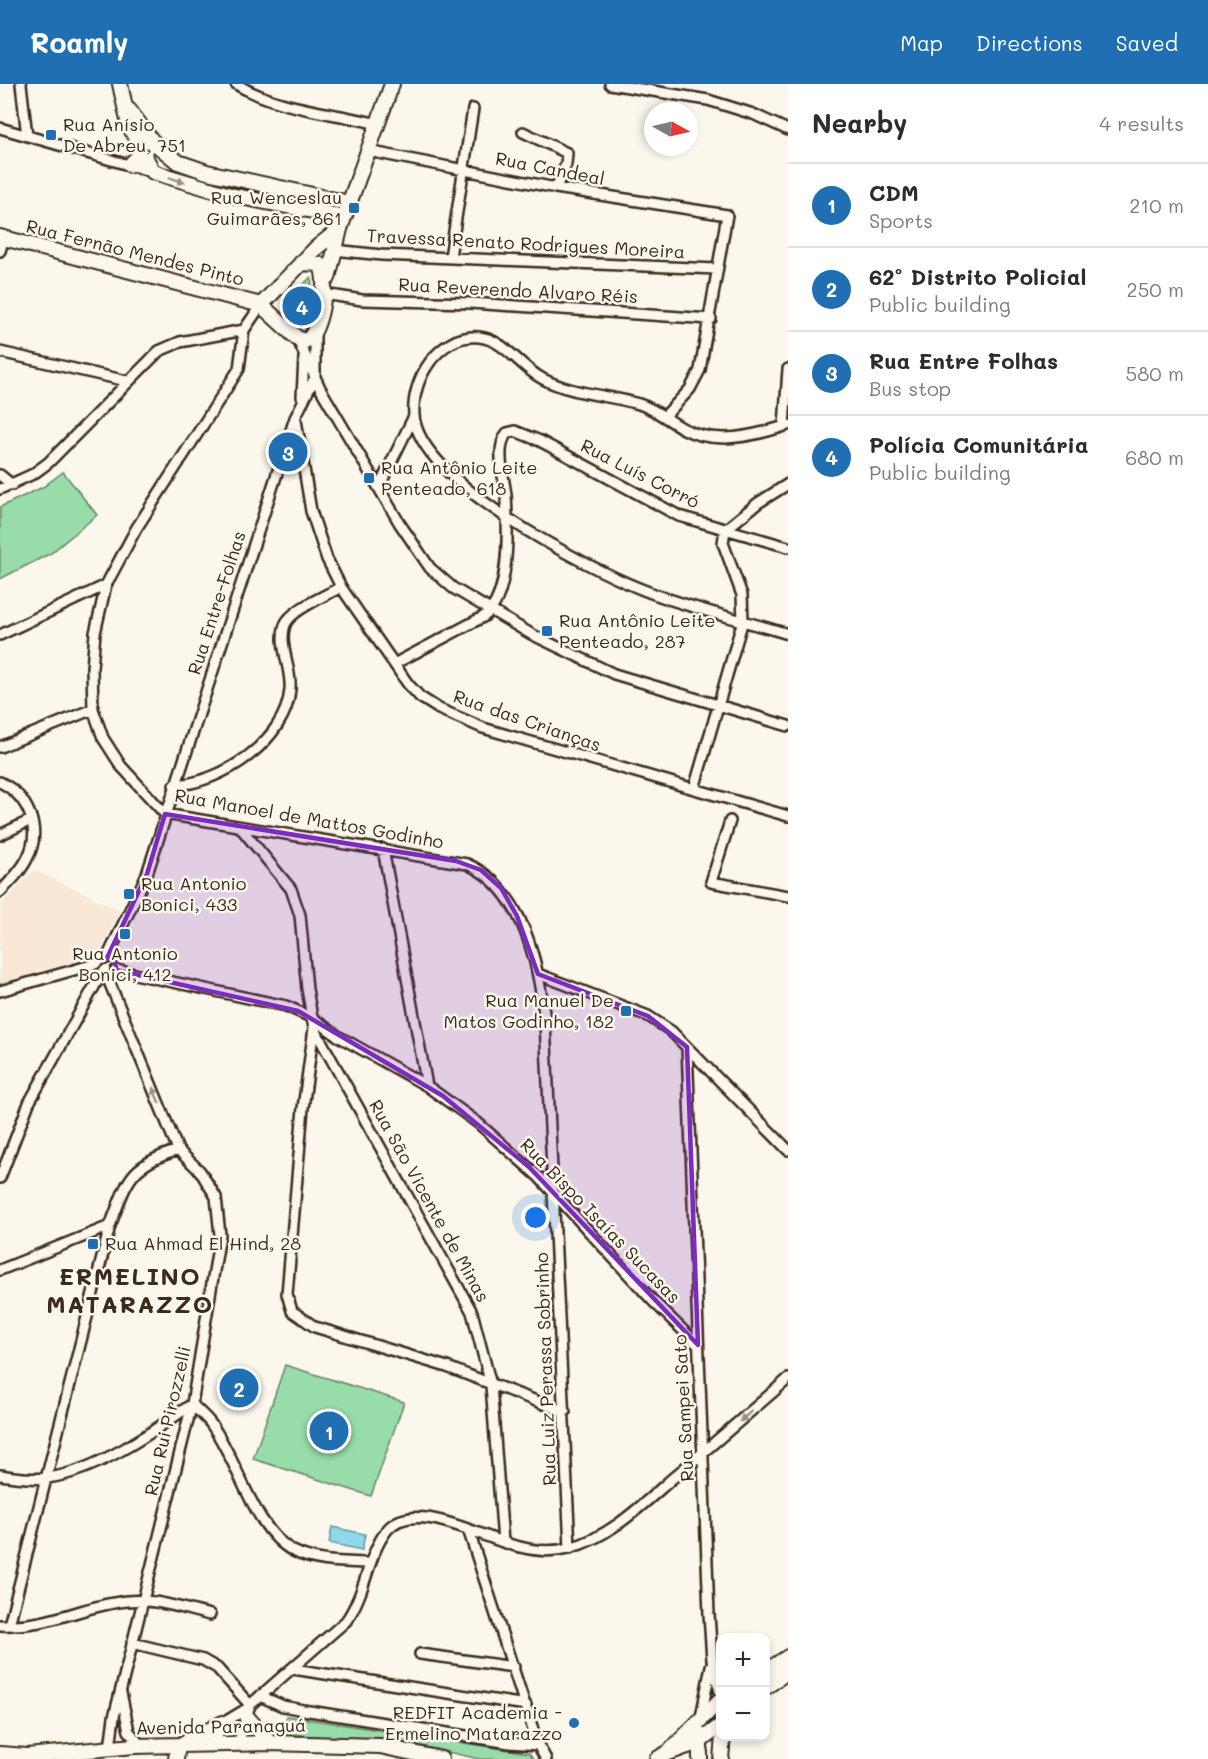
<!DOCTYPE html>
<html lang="en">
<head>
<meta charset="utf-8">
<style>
  :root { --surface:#fff; --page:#f7f7f7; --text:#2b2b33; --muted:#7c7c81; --line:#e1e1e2; --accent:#1f6fb2 }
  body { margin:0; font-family:Mali,sans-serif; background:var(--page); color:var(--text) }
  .controls { position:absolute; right:18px; bottom:18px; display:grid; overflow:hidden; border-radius:12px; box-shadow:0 3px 9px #0003 }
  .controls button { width:54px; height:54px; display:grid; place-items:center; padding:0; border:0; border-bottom:2px solid var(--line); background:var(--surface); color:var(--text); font:30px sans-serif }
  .compass { position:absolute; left:644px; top:18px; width:54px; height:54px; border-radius:50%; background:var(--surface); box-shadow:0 3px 9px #0003; rotate:98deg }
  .you { position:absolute; left:536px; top:1134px; width:21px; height:21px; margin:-15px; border:4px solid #fff; border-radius:50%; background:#1a73e8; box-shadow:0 0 0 9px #1a73e833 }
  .badge { display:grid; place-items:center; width:39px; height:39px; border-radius:50%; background:var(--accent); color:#fff; font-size:20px; font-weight:700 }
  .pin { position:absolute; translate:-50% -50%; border:3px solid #fff; box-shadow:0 2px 6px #0006 }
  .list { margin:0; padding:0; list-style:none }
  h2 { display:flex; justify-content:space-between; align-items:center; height:78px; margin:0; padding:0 24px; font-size:26px }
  h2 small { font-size:20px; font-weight:400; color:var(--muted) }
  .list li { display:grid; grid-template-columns:39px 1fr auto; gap:18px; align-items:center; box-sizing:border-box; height:84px; padding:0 24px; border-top:2px solid var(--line) }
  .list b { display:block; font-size:22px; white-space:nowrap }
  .list p { margin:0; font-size:20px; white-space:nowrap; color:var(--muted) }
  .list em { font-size:20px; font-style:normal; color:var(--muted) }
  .map { position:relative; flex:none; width:788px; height:1675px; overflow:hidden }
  header { display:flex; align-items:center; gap:36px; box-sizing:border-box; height:84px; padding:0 30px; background:var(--accent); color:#fff }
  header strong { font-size:28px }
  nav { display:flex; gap:33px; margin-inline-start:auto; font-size:21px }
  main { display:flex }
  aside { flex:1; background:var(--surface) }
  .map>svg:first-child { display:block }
  .built { fill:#f9e8d6 }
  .green { fill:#98dda9; stroke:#6a8464; stroke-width:1.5 }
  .water { fill:#8ddaec; stroke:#6c949a; stroke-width:1.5 }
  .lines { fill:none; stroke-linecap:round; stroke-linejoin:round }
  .street-casing { stroke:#3b2a1e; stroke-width:14 }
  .secondary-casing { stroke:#3b2a1e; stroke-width:18 }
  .street { stroke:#fbf7ec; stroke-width:9 }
  .secondary { stroke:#fbf7ec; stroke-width:14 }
  .oneway { fill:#9b9085 }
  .marked { fill:#7b2cbf; fill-opacity:0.2; stroke:#7b2cbf; stroke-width:4.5; stroke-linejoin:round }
  .poi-dot { fill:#1f6fb2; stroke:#fbf7ec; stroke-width:2 }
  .labels { text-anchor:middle; stroke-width:5; stroke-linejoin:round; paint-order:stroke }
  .poi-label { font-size:18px; fill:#3b2a1e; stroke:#fbf7ec; text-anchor:start }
  .street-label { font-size:18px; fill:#3b2a1e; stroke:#fbf7ec }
  .district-label { font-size:24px; font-weight:bold; letter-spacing:1.5px; fill:#3b2a1e; stroke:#fbf7ec }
</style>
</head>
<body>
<header>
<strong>Roamly</strong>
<nav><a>Map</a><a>Directions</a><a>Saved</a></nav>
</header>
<main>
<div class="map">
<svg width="788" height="1675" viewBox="0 0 788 1675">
  <rect width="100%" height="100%" fill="#fbf7ec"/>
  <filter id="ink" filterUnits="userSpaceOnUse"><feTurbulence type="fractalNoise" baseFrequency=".0167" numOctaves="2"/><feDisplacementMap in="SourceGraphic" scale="12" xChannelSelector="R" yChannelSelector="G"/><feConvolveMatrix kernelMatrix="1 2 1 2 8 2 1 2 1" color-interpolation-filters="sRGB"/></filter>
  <g filter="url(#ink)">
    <path class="built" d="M34,786L120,826L99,871L0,899V821Z"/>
    <path class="green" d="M311,193L312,203L303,236L286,218Z
      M63,388L97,431L51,469L0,495V423L43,403Z
      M285,1281L404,1318L371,1412L253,1375Z
      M287,1632L529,1669L534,1675H479L408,1659L285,1650L284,1639Z"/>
    <path class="water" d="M332,1443L365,1450L362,1466L329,1459Z"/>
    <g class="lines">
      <defs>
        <path id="street" d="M21,0L27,52
          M236,0C277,25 331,28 378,40
          M610,0L708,16L753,30L788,46
          M0,44L153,88
          M523,48L567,69L566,80L556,104
          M368,67L556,104L727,131L700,286L690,305L665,332
          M334,166L382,171L717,185
          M0,167L4,154
          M450,173L473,25
          M324,210L362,216L470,219L711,235
          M261,221L244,246L239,285L136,445L106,501L95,549L92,584L93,625L103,654L121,682L165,730L467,780C524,805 539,882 545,938L570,1464
          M297,254L320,304L400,440L430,484L453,504L531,550L614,590L788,642
          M0,268L127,297
          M302,313L304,273
          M296,336L311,427L327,475L341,503L408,600L420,613L439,625L483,644L788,732
          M788,341C754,352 715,362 682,344C668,336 655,325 639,320C608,311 572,310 543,295C521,284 504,255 479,253C439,250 411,295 414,331C418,397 584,482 641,505C688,524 739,535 788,550
          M784,342L788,285
          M0,391L12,401
          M379,403L414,332
          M0,405L33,390L48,379L159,267L180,258L244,246
          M0,551L106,501
          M394,580L483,533C511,515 508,442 506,411C504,393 495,364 507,349L515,347L540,357L679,432L788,463
          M0,663L93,625
          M0,698C28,712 43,745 27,775C21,787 10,798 0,808
          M174,701C221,700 287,656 290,605C292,585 278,560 285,541C290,526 327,511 341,503
          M694,705L743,536L742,511L723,459L725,446L758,419L788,400
          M730,737L711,798L788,812
          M240,743L291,805L300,831L307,905L314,944L303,1024L287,1210L292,1227L315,1243L447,1283L565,1328
          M0,751L31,736
          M383,765L427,1002
          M116,886L286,922L311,933L338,952L427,1002L478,1039L539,1093L652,1216L698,1261
          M538,890L648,932L671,947L788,1066
          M108,895L178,1066L200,1087L216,1113L220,1151L192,1320L114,1633L110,1664
          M0,907L95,880L102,874H107L147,790L295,334L315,293V249
          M314,944L472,1228L491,1301L503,1458
          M687,963L709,1530L712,1576L720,1608
          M0,1094L29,1019L99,894
          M0,1186L110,1142
          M0,1391C15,1393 32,1396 47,1394C96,1388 153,1348 192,1320C198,1327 206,1333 211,1340C238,1376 253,1445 293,1467C316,1479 346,1478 370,1479
          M468,1445L538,1661L546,1675
          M0,1541C49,1544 83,1521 127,1517C154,1514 184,1525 210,1531
          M9,1541L110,1142C128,1096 128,1082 178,1066
          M132,1559L203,1576L217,1584L250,1621
          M420,1570L514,1583
          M293,1585L526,1621
          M121,1609L129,1647L141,1662
          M260,1612L283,1622L303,1626L510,1659L538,1661
          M701,1633L711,1582
          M238,1660L250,1621L346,1537C367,1507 367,1472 387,1446C414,1412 487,1457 520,1463C536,1467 554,1468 569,1464C611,1453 643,1420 674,1393C712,1361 750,1328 788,1295
          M213,1661L223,1639L248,1624"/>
        <path id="secondary" d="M120,0L129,41L153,88L230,111L344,133
          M129,26L152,57L178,78L207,88L349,119
          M130,81L147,63
          M0,153L261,221L297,254L305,257C320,253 331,191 319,180L301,179
          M328,194L340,145L392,0
          M261,221L316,164L340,145
          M766,1587L788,1573
          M766,1603L788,1587
          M246,1632L270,1659
          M700,1650V1675
          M671,1668L699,1658L720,1642
          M0,1670L27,1672L134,1662L270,1659L380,1662L441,1675
          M176,1675L178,1662L223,1639
          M657,1675L669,1668L720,1616
          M721,1675L723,1652"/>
      </defs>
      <use href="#street" class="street-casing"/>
      <use href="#secondary" class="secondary-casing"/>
      <use href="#street" class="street"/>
      <use href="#secondary" class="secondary"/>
    </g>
    <defs><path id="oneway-solid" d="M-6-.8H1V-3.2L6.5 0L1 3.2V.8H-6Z" transform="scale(1.5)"/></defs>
    <g class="oneway">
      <use href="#oneway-solid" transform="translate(177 96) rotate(18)"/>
      <use href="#oneway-solid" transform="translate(156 1011) rotate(-113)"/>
      <use href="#oneway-solid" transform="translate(746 1332) rotate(139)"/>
    </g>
  </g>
  <path class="marked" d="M165,730L456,777L481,786L501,804L517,832L538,890L648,932L687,963L698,1261L529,1083L443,1012L298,927L116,886L115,877L107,874L147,790Z"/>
  <g class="poi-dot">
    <rect x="45" y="45" width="12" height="12" rx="3"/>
    <rect x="348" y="118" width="12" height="12" rx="3"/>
    <rect x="363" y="388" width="12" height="12" rx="3"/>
    <rect x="541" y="541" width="12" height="12" rx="3"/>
    <rect x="123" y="804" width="12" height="12" rx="3"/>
    <rect x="119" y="844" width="12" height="12" rx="3"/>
    <rect x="620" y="921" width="12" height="12" rx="3"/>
    <rect x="87" y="1154" width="12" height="12" rx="3"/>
    <circle cx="574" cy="1639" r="6"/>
  </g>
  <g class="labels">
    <g class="poi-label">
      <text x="63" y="47">Rua Anísio<tspan x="63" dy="21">De Abreu, 751</tspan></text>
      <text x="342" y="120" text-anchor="end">Rua Wenceslau<tspan x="342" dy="21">Guimarães, 861</tspan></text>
      <text x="381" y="390">Rua Antônio Leite<tspan x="381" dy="21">Penteado, 618</tspan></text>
      <text x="559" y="543">Rua Antônio Leite<tspan x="559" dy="21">Penteado, 287</tspan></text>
      <text x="141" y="806">Rua Antonio<tspan x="141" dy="21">Bonici, 433</tspan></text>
      <text x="125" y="876" text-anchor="middle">Rua Antonio<tspan x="125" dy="21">Bonici, 412</tspan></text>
      <text x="614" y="923" text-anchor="end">Rua Manuel De<tspan x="614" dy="21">Matos Godinho, 182</tspan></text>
      <text x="105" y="1166">Rua Ahmad El Hind, 28</text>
      <text x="562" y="1635" text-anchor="end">REDFIT Academia -<tspan x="562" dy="21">Ermelino Matarazzo</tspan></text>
    </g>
    <g class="street-label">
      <text transform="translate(550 85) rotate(11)" y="6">Rua Candeal</text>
      <text transform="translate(526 160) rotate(3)" y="6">Travessa Renato Rodrigues Moreira</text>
      <text transform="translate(135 169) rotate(14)" y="6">Rua Fernão Mendes Pinto</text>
      <text transform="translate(518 207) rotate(3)" y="6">Rua Reverendo Alvaro Réis</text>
      <text transform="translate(640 390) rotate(27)" y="6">Rua Luís Corró</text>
      <text transform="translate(217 519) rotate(-72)" y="6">Rua Entre-Folhas</text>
      <text transform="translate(527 637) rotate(19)" y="6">Rua das Crianças</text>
      <text transform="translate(309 735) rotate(10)" y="6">Rua Manoel de Mattos Godinho</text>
      <text transform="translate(429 1117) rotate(61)" y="6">Rua São Vicente de Minas</text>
      <text transform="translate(600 1137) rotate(46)" y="6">Rua Bispo Isaías Sucasas</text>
      <text transform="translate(546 1285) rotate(-92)" y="6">Rua Luiz Perassa Sobrinho</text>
      <text transform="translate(684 1324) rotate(-93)" y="6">Rua Sampei Sato</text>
      <text transform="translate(168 1337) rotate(-77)" y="6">Rua Rui Pirozzelli</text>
      <text transform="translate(221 1643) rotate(-1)" y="6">Avenida Paranaguá</text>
    </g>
    <g class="district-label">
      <text x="130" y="1201">ERMELINO<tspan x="130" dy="28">MATARAZZO</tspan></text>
    </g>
  </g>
</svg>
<div class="controls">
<button>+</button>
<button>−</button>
</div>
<svg class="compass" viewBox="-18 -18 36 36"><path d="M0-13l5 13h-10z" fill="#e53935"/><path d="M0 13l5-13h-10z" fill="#7c7c81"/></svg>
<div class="you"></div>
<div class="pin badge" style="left:329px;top:1347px">1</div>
<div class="pin badge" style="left:239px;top:1304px">2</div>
<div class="pin badge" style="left:288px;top:368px">3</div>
<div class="pin badge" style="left:302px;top:222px">4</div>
</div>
<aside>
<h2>Nearby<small>4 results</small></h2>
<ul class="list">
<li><span class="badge">1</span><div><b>CDM</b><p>Sports</p></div><em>210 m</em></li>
<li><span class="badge">2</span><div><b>62º Distrito Policial</b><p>Public building</p></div><em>250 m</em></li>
<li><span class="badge">3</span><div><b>Rua Entre Folhas</b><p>Bus stop</p></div><em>580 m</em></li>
<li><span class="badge">4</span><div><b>Polícia Comunitária</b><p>Public building</p></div><em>680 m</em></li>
</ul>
</aside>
</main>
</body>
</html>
